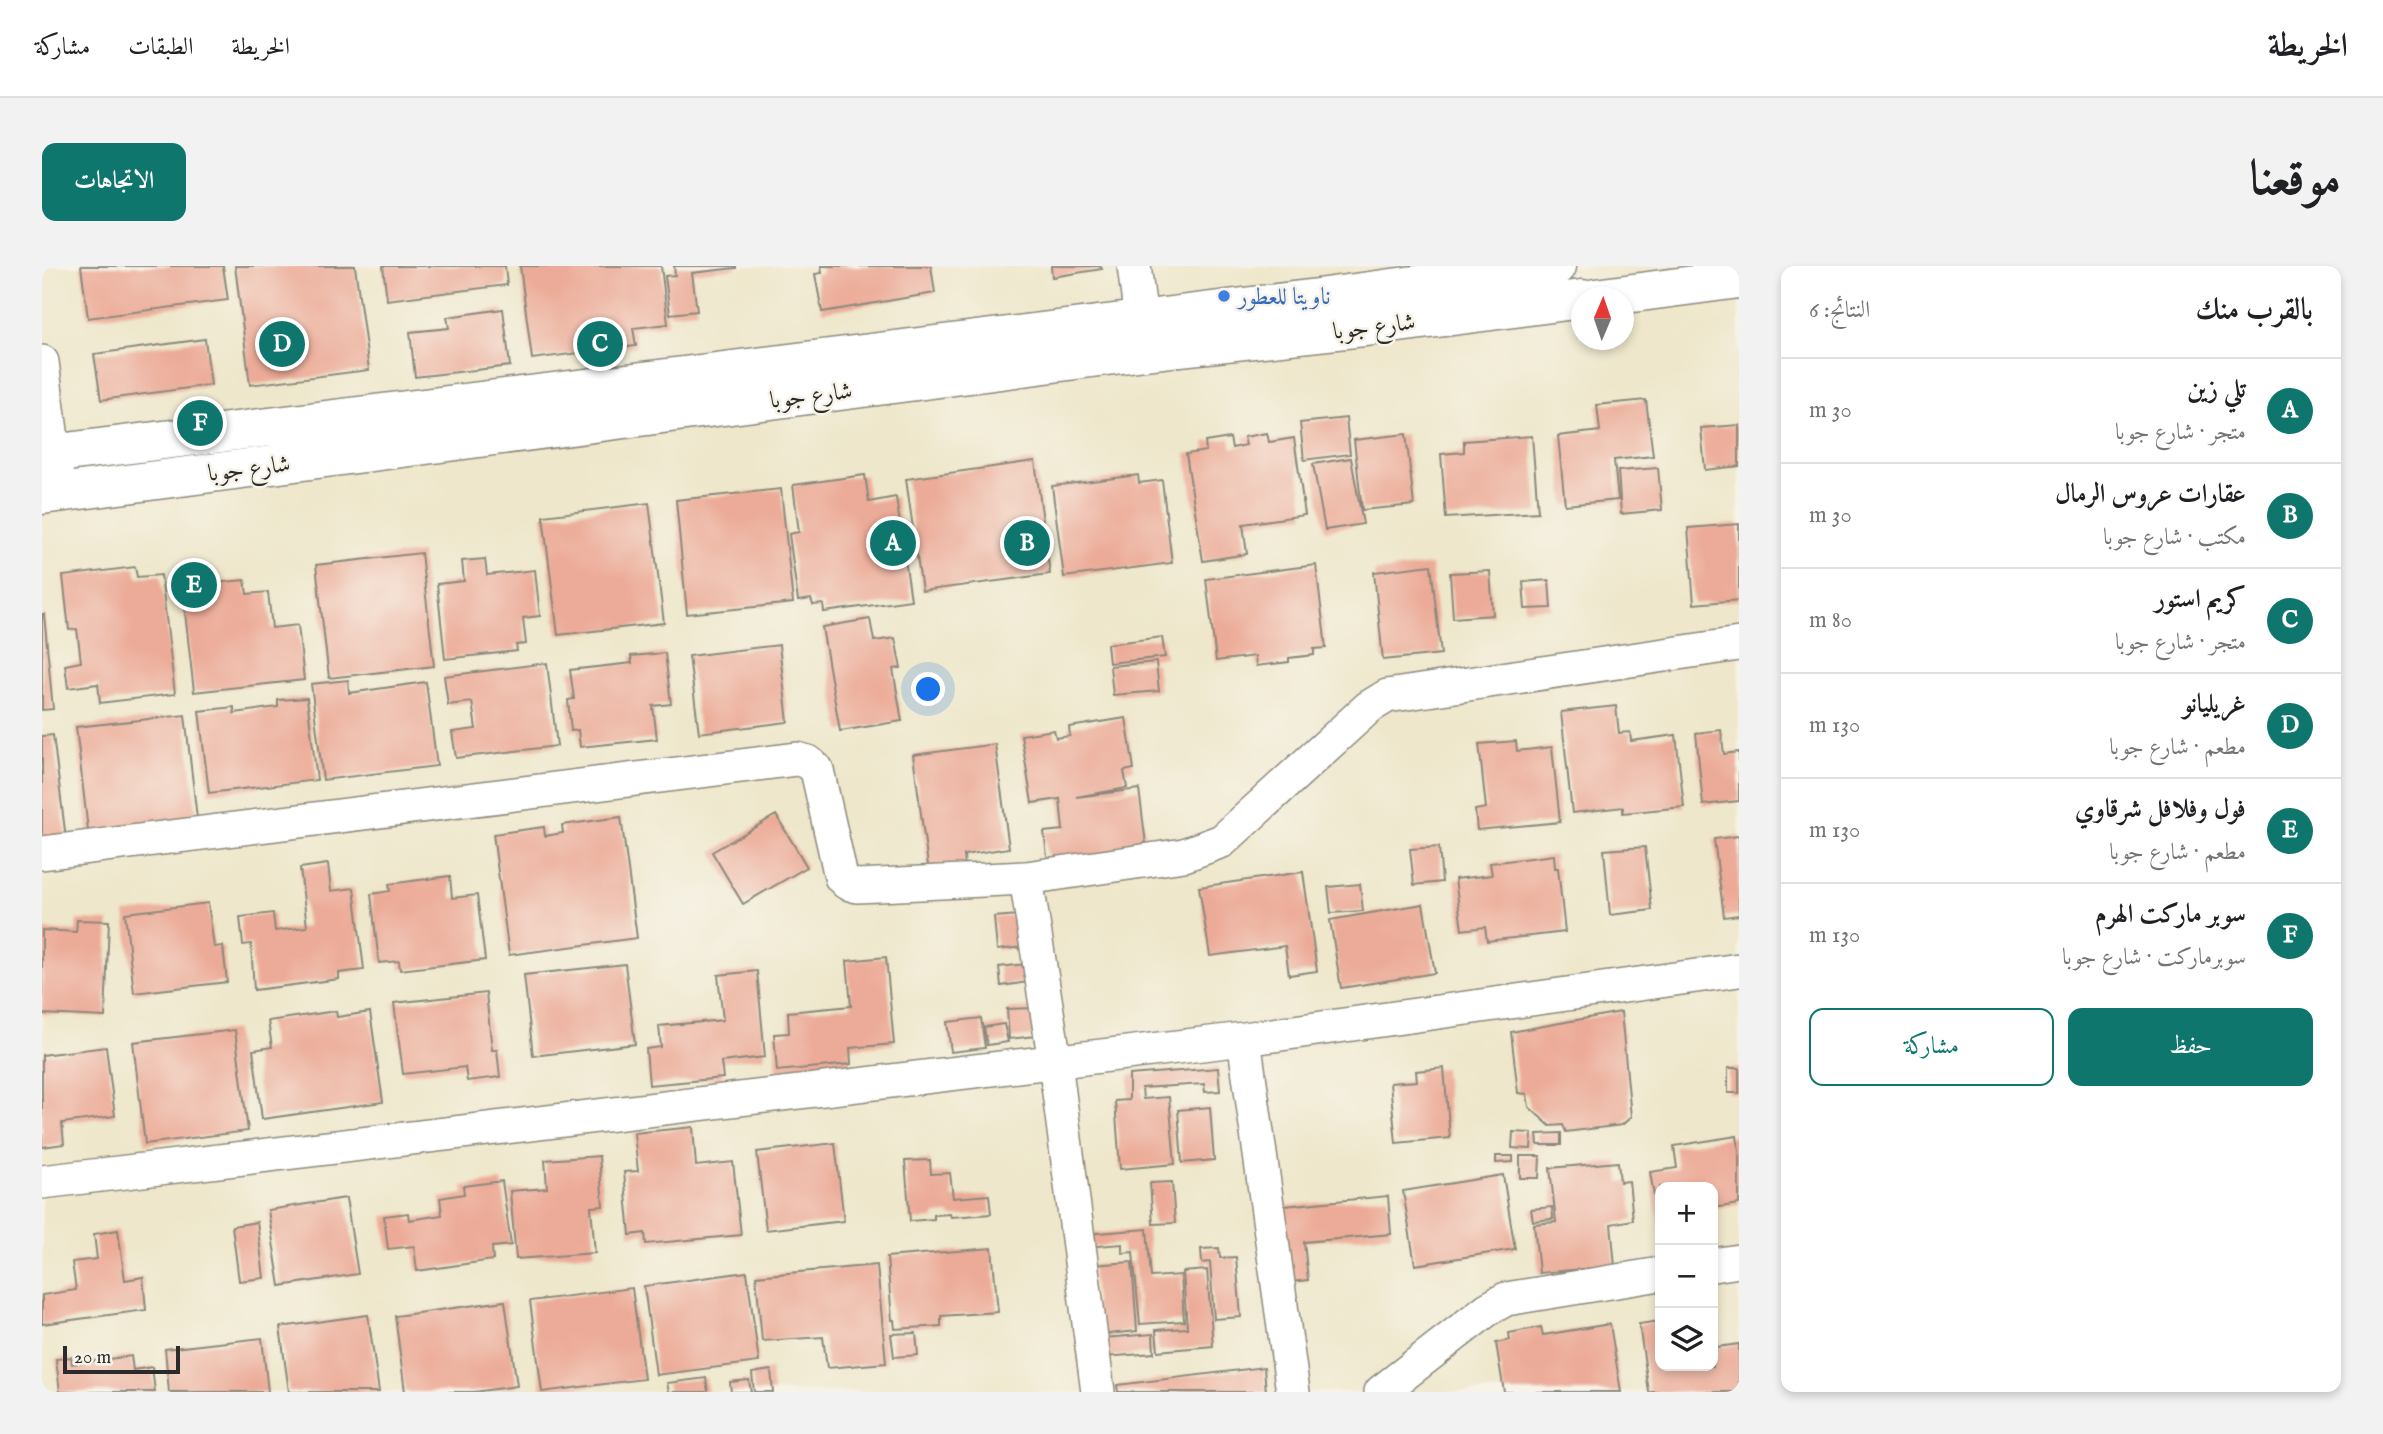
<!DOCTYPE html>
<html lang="ar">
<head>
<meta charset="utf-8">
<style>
  :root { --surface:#fff; --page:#f2f2f2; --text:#202124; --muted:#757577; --line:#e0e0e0; --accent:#0f766e }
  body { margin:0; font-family:"IM FELL English",Amiri,serif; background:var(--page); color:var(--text); direction:rtl }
  .controls { position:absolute; right:21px; bottom:21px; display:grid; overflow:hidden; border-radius:14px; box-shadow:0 4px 10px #0003 }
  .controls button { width:63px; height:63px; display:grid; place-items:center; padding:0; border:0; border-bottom:2px solid var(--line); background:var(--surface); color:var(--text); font:35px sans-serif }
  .compass { position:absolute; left:1529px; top:21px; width:63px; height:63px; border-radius:50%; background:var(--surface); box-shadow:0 4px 10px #0003; rotate:2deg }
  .scale { position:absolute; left:21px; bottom:18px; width:117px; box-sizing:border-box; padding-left:7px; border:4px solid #2b2b2b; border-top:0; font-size:19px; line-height:24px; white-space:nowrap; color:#2b2b2b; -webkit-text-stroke:5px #f7f3e8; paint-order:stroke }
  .you { position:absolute; left:887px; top:424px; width:24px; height:24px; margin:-18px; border:5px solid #fff; border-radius:50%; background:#1a73e8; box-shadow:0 0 0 10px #1a73e833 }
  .badge { display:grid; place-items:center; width:46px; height:46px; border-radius:50%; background:var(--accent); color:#fff; font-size:23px; font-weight:700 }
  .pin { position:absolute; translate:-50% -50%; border:4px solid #fff; box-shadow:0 2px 7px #0006 }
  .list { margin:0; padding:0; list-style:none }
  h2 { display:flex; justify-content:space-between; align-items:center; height:91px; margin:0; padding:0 28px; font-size:30px }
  h2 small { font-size:23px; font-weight:400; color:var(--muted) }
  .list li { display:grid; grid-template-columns:46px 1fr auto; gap:21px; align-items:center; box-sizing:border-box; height:105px; padding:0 28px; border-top:2px solid var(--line) }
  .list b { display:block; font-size:26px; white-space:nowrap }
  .list p { margin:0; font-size:23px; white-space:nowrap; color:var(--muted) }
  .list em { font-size:23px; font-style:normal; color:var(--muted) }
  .actions { display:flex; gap:14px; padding:21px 28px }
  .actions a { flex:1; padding:16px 0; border:2px solid var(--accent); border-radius:14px; text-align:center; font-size:24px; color:var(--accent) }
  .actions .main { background:var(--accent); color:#fff }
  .icon { flex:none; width:38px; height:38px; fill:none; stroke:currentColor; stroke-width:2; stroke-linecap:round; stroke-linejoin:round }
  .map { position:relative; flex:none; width:1697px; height:1126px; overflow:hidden; direction:ltr; border-radius:14px }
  header { display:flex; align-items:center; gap:42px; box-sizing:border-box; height:98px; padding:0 35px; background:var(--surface); border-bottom:2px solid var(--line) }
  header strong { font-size:33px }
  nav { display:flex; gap:38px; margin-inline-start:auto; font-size:24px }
  .intro { display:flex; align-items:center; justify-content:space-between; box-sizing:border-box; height:168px; padding:0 42px }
  h1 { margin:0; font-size:49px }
  .button { padding:18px 32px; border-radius:14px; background:var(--accent); color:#fff; font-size:24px; font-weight:700 }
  main { display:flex; gap:42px; padding:0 42px }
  aside { flex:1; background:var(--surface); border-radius:14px; box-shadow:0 4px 10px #0003 }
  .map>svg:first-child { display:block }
  .building { fill:#ecab98 }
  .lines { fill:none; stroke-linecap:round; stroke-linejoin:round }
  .street-casing { stroke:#8c897b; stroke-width:36 }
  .secondary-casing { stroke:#8c897b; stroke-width:41 }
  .street { stroke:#fff; stroke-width:33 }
  .secondary { stroke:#fff; stroke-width:38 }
  .shop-dot { fill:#3f7fe0; stroke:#f7f3e8; stroke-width:2.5 }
  .labels { text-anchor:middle; stroke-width:5; stroke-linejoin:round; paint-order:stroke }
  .shop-label { font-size:24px; fill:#366cbe; stroke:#f7f3e8; text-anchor:start }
  .street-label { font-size:24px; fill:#2b2b2b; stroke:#f7f3e8 }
</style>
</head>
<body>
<header>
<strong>الخريطة</strong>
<nav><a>الخريطة</a><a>الطبقات</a><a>مشاركة</a></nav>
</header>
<div class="intro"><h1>موقعنا</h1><a class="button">الاتجاهات</a></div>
<main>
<aside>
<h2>بالقرب منك<small>النتائج: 6</small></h2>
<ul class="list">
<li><span class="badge">A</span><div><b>تلي زين</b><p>متجر · شارع جوبا</p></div><em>30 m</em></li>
<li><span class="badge">B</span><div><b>عقارات عروس الرمال</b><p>مكتب · شارع جوبا</p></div><em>30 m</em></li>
<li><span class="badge">C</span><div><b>كريم استور</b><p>متجر · شارع جوبا</p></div><em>80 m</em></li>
<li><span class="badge">D</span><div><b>غريليانو</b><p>مطعم · شارع جوبا</p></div><em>130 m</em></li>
<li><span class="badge">E</span><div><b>فول وفلافل شرقاوي</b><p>مطعم · شارع جوبا</p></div><em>130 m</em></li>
<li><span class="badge">F</span><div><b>سوبر ماركت الهرم</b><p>سوبرماركت · شارع جوبا</p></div><em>130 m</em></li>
</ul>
<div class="actions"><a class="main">حفظ</a><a>مشاركة</a></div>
</aside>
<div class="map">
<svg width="1697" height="1126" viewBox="0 0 1697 1126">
  <rect width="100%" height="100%" fill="#f7f3e8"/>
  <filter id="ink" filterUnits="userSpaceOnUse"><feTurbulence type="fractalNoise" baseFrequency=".0143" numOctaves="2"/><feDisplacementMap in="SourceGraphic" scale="14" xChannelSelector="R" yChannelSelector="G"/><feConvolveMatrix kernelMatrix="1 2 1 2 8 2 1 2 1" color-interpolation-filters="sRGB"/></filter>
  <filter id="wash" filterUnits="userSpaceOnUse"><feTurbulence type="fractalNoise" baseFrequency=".00686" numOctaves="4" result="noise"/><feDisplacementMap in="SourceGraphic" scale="28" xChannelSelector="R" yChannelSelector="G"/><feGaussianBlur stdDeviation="1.57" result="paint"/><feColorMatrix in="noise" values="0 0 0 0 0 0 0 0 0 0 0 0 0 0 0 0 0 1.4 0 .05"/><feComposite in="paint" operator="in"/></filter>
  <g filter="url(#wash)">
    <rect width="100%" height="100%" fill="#eee7cb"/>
    <g id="blocks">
      <path class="building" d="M39,0H181L186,34L46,52Z
        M193,0H313L327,104L208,119Z
        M341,0H463L465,19L345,34Z
        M478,0H619L626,58L591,62L594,80L490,93Z
        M632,0H694V2L650,7L655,45L628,48L623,10L633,9Z
        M779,0H889L893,27L780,46L773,8L780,7Z
        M1009,0H1059L1060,3L1010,11Z
        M461,43L468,100L373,111L368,66L407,62L405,51Z
        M163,73L169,119L59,134L52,88Z
        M1604,134L1611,190L1572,194L1576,234L1523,239L1516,170L1558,165L1555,139Z
        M1304,152L1308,188L1262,194L1258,157Z
        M1697,159V200L1663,204L1659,162Z
        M1225,167L1227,176L1252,172L1263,249L1201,258L1205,288L1161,295L1144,188L1164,185L1163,176L1188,172L1190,182L1204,179L1202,171Z
        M1364,168L1372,239L1320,244L1312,174Z
        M1490,170L1496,246L1404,252L1399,188L1422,186V175Z
        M1309,192L1321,258L1283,264L1271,198Z
        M993,195L1008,308L880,325L864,213Z
        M1616,202L1620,244L1579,248L1576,205Z
        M823,209L827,236L854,231L869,334L782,346L781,338L771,339L769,333L756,335L747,268L757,266L751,219Z
        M1096,209L1097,217L1120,214L1130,297L1022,311L1010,220Z
        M739,223L751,337L645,348L634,234Z
        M607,237L622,357L516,369L501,250Z
        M1697,258V334L1652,338L1646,262Z
        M379,287L392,400L287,412L274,299Z
        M443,293L445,309L493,304L498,350L481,352L484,378L474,379L475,385L403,393L395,318L422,315L420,295Z
        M1274,299L1284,382L1272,383V389L1247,392V396L1214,400L1213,390L1174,395L1164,313Z
        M1389,299L1399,388L1341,394L1332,306Z
        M93,301L95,311L119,309L133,428L58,437L56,418L26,422L23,399L39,396L35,363L27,364L21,310Z
        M1448,305L1451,349L1411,352L1408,307Z
        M203,314L205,328L226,326L230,362L256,359L262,414L152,426L140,320Z
        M1507,314L1509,342L1483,343L1481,316Z
        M0,348H2L11,443L0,444Z
        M828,353L832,375L853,372L859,402L851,403L860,455L798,465L780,361Z
        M1120,371L1123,391L1067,397L1065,378Z
        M737,379L746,456L657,467L647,390Z
        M623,387L629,438L611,440L615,473L538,481L536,464L529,465L526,434L532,433L528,404L590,397L589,390Z
        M1114,396L1117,425L1071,429L1068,400Z
        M505,397L515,480L414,492L410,466L434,463L430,436L406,439L402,410Z
        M306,414L307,427L384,416L395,500L281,514L269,418Z
        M265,432L275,514L167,527L157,445L192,441V447L236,441V434Z
        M1574,440L1577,467L1588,466L1589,475L1634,469L1642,541L1581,547V541L1530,547L1519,446Z
        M143,449L156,561L47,573L34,461Z
        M1084,452L1092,503L1082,505L1085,522L1034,531L1097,523L1105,586L1006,598L1002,566L1021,564L1018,533L990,537L979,469L1012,464L1014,472L1028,470L1027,461Z
        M1679,464L1682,488L1697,486V535L1661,539L1654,467Z
        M11,469L24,573L0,576V470Z
        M1474,475L1475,485L1510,481L1518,556L1435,564L1433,544L1444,542L1437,478Z
        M953,478L967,582L922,589L923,603L887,607L871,489Z
        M734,549L765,601L701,638L670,586Z
        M579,551L595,672L467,689L451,568L502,561L503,570L521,567L520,559Z
        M1697,570V649L1682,651L1672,573Z
        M1397,581L1400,616L1372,619L1368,583Z
        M1603,581L1610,644L1568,649L1562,584Z
        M1512,589L1513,602H1516L1523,666L1445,675L1443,661L1420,664L1413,613L1450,609L1448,597Z
        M286,598L289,625L312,622L322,704L297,707V713L212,724L209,678L201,679L198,651L231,647L233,665L265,661L258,602Z
        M1261,606L1275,705L1247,709L1243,680L1168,690L1157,621Z
        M408,610L410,632L435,629L443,694L358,704L357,695L337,697L329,628L348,625L347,618Z
        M1318,618L1321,645L1289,647L1286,621Z
        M166,637L172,681L181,680L185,716L92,727L83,647Z
        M1381,638L1393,707L1299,722L1288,654Z
        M977,649L981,681L955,684L952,651Z
        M35,654L67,655L63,751L0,748V664L34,666Z
        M844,691L852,778L808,782L809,798L735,805L732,768L747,767L746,746L809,740L805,695Z
        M583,698L593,778L491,790L482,709Z
        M985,698L987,716L959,720L957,701Z
        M715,705L723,791L679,796L681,812L607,819L604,783L619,781L617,760L681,754L676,709Z
        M444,727L450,784H455L458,811L425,815L423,801L361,808L352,737Z
        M991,742L993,770L967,773L965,743Z
        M294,745L295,751L328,746L341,836L220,853L211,784L230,781L226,755Z
        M1579,746L1589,851L1580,859L1524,866L1521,859L1508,860L1487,841L1485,828L1476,827L1469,766Z
        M939,752L943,782L909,786L905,756Z
        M962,758L966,776L945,779L942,761Z
        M193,764L206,865L103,878L91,776Z
        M64,781L73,850L20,857L22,878L0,881V789Z
        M1176,802L1178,825L1163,826L1162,818L1100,822L1101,833L1127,831L1133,898L1078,903L1073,835L1087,834V809Z
        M1402,802L1408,872L1354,877L1348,817L1375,815L1374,805Z
        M1686,802H1697V827H1686Z
        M1168,841L1172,894L1140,897L1136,844Z
        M651,861L654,900L691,896L699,969L604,978L603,967L588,969L582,906L596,905L592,867Z
        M1471,866L1490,867L1489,883L1470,882Z
        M1519,867V879H1496L1495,868Z
        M1695,870L1697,884V938L1671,942V921H1618L1617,959L1608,906L1635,902L1632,880Z
        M793,877L802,955L724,964L715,886Z
        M557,890L561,940L549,941L553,987L474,993L468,925L505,922L503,894Z
        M1454,890H1471V896L1454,897Z
        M1478,890H1498L1497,912H1478Z
        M888,894L889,908L908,907L911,932L947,929L949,948L909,951L908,948L892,949V953L868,955L863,895Z
        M1576,896L1578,916L1587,915L1591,954L1569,958L1573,1000L1497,1007L1492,958L1514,956L1508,902Z
        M1461,909L1473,983L1373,999L1361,925Z
        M460,915L469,979L450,981L451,994L375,1005L372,980L346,983L342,950L366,947L367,954L400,949L398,932L422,928L421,920Z
        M1130,916L1133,957L1111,958L1108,917Z
        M1346,930L1349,968L1262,976L1266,1014L1239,1017L1232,941Z
        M304,932L316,1008L238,1020L226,944Z
        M1510,941L1511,953L1491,955L1489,943Z
        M215,956L222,1012L197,1015L190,960Z
        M1105,963L1109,1011L1139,1009L1142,1055L1098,1058L1091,986L1080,987V978L1044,981V968Z
        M76,964L83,1014L101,1011L104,1044L0,1058V1029L34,1024L30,996L55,993L52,968Z
        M950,982L956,1046L899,1050V1060L853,1063L852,1054H850L845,991Z
        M1177,982L1178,992L1194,991L1199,1051L1172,1053L1168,996L1160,997L1159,983Z
        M1090,996L1095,1065L1056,1069L1050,999Z
        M835,999L844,1097L785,1102L781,1071L720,1075L714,1010Z
        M1165,1004L1171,1080L1116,1085L1114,1064L1145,1062L1141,1006Z
        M705,1006L717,1096L614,1109L602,1020Z
        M590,1022L602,1113L500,1126L488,1035Z
        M463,1035L475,1120L432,1126H363L353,1050Z
        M326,1049L337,1126H247L238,1061Z
        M1618,1055V1100H1671V1073H1674L1675,1081L1697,1078V1126H1607L1597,1058Z
        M1568,1058L1579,1126H1462L1454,1077L1468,1074L1467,1067L1499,1061L1501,1069Z
        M874,1067L876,1089L852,1091L849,1068Z
        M1111,1068L1112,1087L1063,1091L1061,1072Z
        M220,1072L226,1126H127L123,1083Z
        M89,1090L91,1104L110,1101L113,1126H18L14,1093L29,1091L30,1098Z
        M1222,1101L1224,1126H1076L1075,1119Z
        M729,1104L731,1126H712L710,1107Z
        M664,1112L666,1126H627L625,1117Z
        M707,1114L709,1126H689L688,1116Z"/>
    </g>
  </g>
  <g filter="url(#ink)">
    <use href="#blocks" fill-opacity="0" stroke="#8c897b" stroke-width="2"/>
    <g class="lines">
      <defs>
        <path id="street" d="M1092,0L1102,77
          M0,96L17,227
          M0,587L755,493L766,496L775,504L799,611L805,617L815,620L984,612L1142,589L1180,575L1327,441L1345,430L1697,378
          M984,612L1013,796L1056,1126
          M1202,773L1251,1126
          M0,916L1202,773L1697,704
          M1671,999L1697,995
          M1339,1126L1446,1043L1464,1033L1618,1008"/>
        <path id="secondary" d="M1553,32L1697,13
          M0,189L1275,32L1515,0
          M0,229L1103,85L1340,59L1540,33"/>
      </defs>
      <use href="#street" class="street-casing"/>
      <use href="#secondary" class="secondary-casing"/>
      <use href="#street" class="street"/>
      <use href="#secondary" class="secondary"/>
    </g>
  </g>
  <circle class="shop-dot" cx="1182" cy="30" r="7"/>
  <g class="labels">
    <g class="shop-label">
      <text x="1196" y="38">ناويتا للعطور</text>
    </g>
    <g class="street-label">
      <text transform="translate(1332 60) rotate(-7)" y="8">شارع جوبا</text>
      <text transform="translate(769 129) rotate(-7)" y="8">شارع جوبا</text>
      <text transform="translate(207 202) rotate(-7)" y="8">شارع جوبا</text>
    </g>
  </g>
</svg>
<div class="controls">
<button>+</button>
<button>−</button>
<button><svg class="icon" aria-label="layers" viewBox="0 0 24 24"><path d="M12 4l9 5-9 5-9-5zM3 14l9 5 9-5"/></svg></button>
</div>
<svg class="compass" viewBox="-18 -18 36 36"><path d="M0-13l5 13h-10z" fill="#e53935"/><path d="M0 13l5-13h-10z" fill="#757577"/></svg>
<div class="scale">20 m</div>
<div class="you"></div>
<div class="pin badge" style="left:851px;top:277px">A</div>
<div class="pin badge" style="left:985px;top:277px">B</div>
<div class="pin badge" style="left:558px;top:78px">C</div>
<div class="pin badge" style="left:240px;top:78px">D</div>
<div class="pin badge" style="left:152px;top:319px">E</div>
<div class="pin badge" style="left:158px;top:157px">F</div>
</div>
</main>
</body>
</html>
